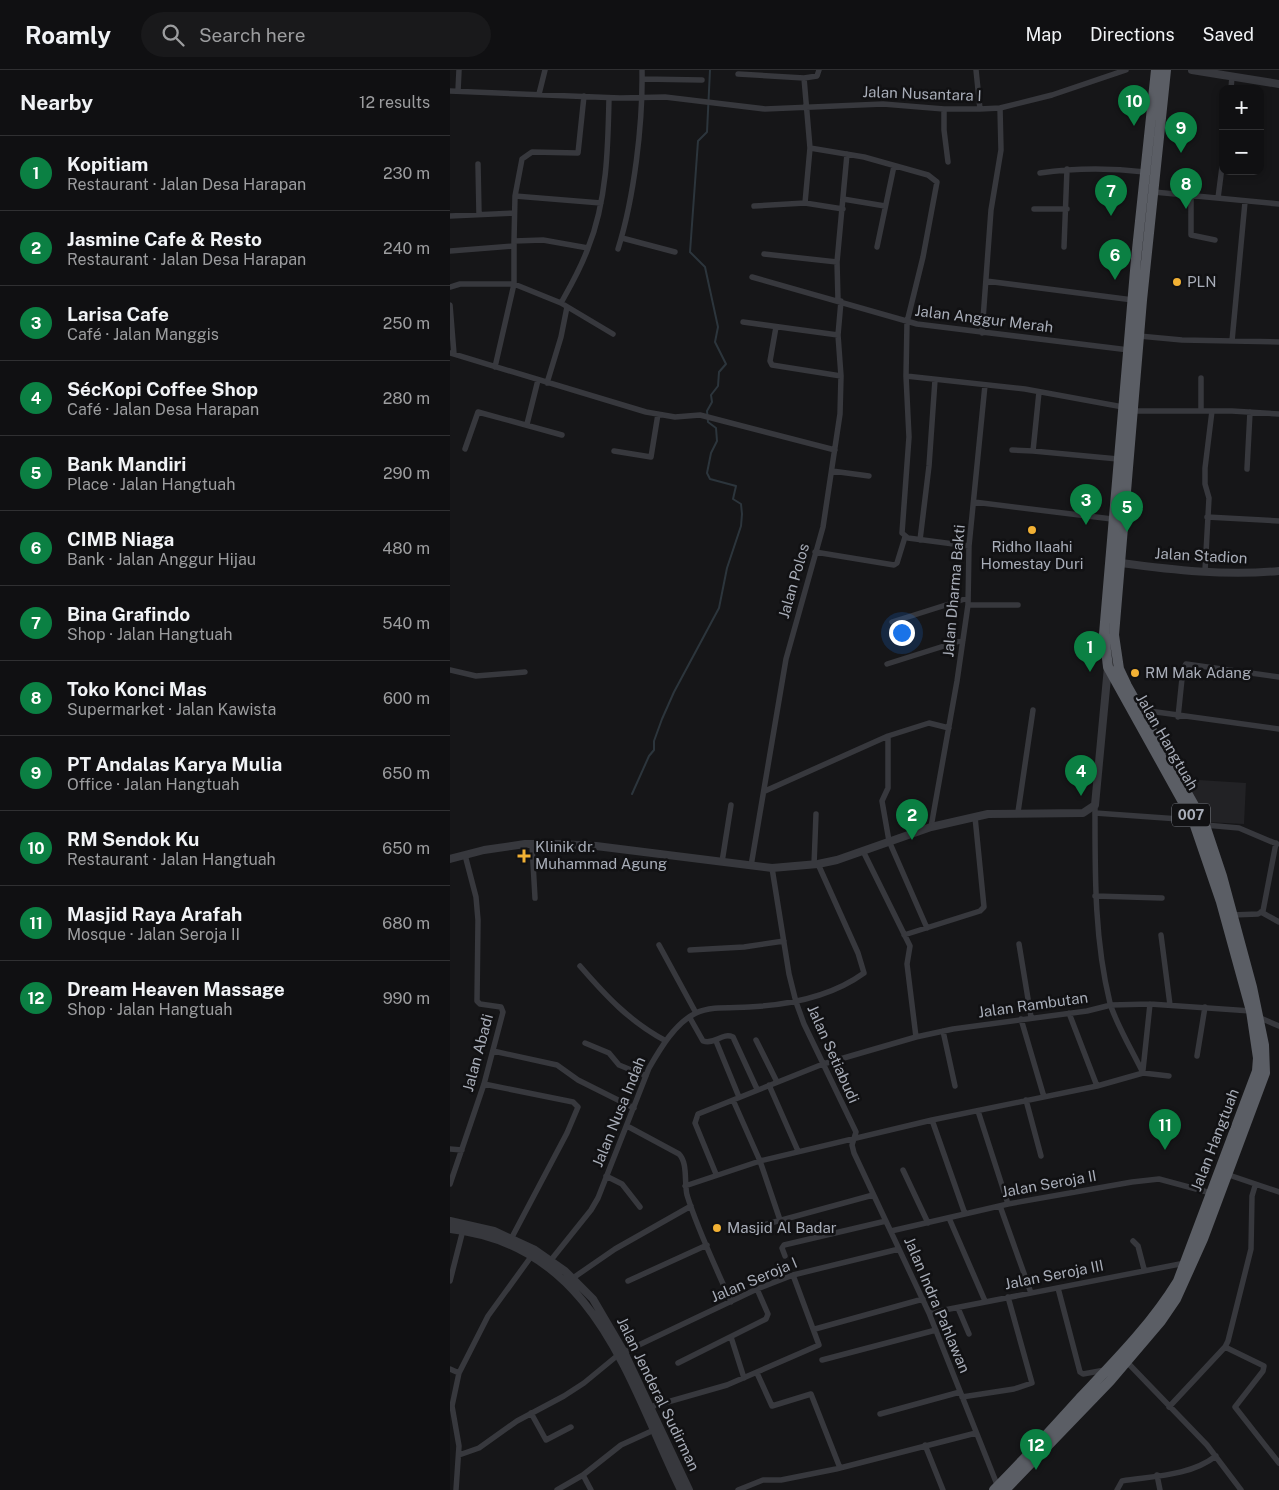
<!DOCTYPE html>
<html lang="en">
<head>
<meta charset="utf-8">
<style>
  :root { --surface:#101012; --page:#19191b; --text:#f1f3f6; --muted:#9c9d9f; --line:#303032; --accent:#0b8043 }
  body { margin:0; font-family:"Public Sans",sans-serif; background:var(--page); color:var(--text) }
  .controls { position:absolute; right:15px; top:15px; display:grid; overflow:hidden; border-radius:10px; box-shadow:0 2px 8px #0003 }
  .controls button { width:45px; height:45px; display:grid; place-items:center; padding:0; border:0; border-bottom:1px solid var(--line); background:var(--surface); color:var(--text); font:25px sans-serif }
  .you { position:absolute; left:451px; top:562px; width:18px; height:18px; margin:-12px; border:4px solid #fff; border-radius:50%; background:#1a73e8; box-shadow:0 0 0 8px #1a73e833 }
  .badge { display:grid; place-items:center; width:32px; height:32px; border-radius:50%; background:var(--accent); color:#fff; font-size:16px; font-weight:700 }
  .pin { position:absolute; translate:-50% -41px; filter:drop-shadow(0 1px 2px #0008) }
  .pin::after { content:''; position:absolute; top:26px; width:18px; height:15px; background:inherit; clip-path:polygon(0 0,100% 0,50% 100%) }
  .list { margin:0; padding:0; list-style:none }
  h2 { display:flex; justify-content:space-between; align-items:center; height:65px; margin:0; padding:0 20px; font-size:21px }
  h2 small { font-size:16px; font-weight:400; color:var(--muted) }
  .list li { display:grid; grid-template-columns:32px 1fr auto; gap:15px; align-items:center; box-sizing:border-box; height:75px; padding:0 20px; border-top:1px solid var(--line) }
  .list b { display:block; font-size:19px; white-space:nowrap }
  .list p { margin:0; font-size:16px; white-space:nowrap; color:var(--muted) }
  .list em { font-size:16px; font-style:normal; color:var(--muted) }
  .icon { flex:none; width:28px; height:28px; fill:none; stroke:currentColor; stroke-width:2; stroke-linecap:round; stroke-linejoin:round }
  .map { position:relative; flex:none; width:829px; height:1420px; overflow:hidden }
  header { display:flex; align-items:center; gap:30px; box-sizing:border-box; height:70px; padding:0 25px; background:var(--surface); border-bottom:1px solid var(--line) }
  header strong { font-size:24px }
  nav { display:flex; gap:28px; margin-inline-start:auto; font-size:18px }
  .search { width:350px; height:45px; background:var(--page); display:flex; align-items:center; gap:12px; box-sizing:border-box; padding:0 18px; border-radius:28px; color:var(--muted); font-size:19px }
  main { display:flex }
  aside { flex:1; background:var(--surface) }
  .map>svg:first-child { display:block }
  .built { fill:#222225 }
  .lines { fill:none; stroke-linecap:round; stroke-linejoin:round }
  .stream { stroke:#2c353c; stroke-width:2 }
  .minor { stroke:#37383d; stroke-width:5.5 }
  .tertiary { stroke:#37383d; stroke-width:8 }
  .trunk { stroke:#5b5e65; stroke-width:10 }
  .poi-dot { fill:#f2b134; stroke:#111113; stroke-width:2 }
  .labels { text-anchor:middle; stroke-width:5; stroke-linejoin:round; paint-order:stroke }
  .shield { fill:#111113; stroke:#7b7e86; stroke-width:1 }
  .shield-label { font-size:14px; font-weight:bold; fill:#a8adb8 }
  .street-label { font-size:15px; fill:#a8adb8; stroke:#111113 }
  .poi-label { font-size:15px; fill:#a8adb8; stroke:#111113; text-anchor:start }
</style>
</head>
<body>
<header>
<strong>Roamly</strong>
<div class="search"><svg class="icon" aria-label="search" viewBox="0 0 24 24"><circle cx="10" cy="10" r="6"/><path d="M15 15l6 6"/></svg>Search here</div>
<nav><a>Map</a><a>Directions</a><a>Saved</a></nav>
</header>
<main>
<aside>
<h2>Nearby<small>12 results</small></h2>
<ul class="list">
<li><span class="badge">1</span><div><b>Kopitiam</b><p>Restaurant · Jalan Desa Harapan</p></div><em>230 m</em></li>
<li><span class="badge">2</span><div><b>Jasmine Cafe &amp; Resto</b><p>Restaurant · Jalan Desa Harapan</p></div><em>240 m</em></li>
<li><span class="badge">3</span><div><b>Larisa Cafe</b><p>Café · Jalan Manggis</p></div><em>250 m</em></li>
<li><span class="badge">4</span><div><b>SécKopi Coffee Shop</b><p>Café · Jalan Desa Harapan</p></div><em>280 m</em></li>
<li><span class="badge">5</span><div><b>Bank Mandiri</b><p>Place · Jalan Hangtuah</p></div><em>290 m</em></li>
<li><span class="badge">6</span><div><b>CIMB Niaga</b><p>Bank · Jalan Anggur Hijau</p></div><em>480 m</em></li>
<li><span class="badge">7</span><div><b>Bina Grafindo</b><p>Shop · Jalan Hangtuah</p></div><em>540 m</em></li>
<li><span class="badge">8</span><div><b>Toko Konci Mas</b><p>Supermarket · Jalan Kawista</p></div><em>600 m</em></li>
<li><span class="badge">9</span><div><b>PT Andalas Karya Mulia</b><p>Office · Jalan Hangtuah</p></div><em>650 m</em></li>
<li><span class="badge">10</span><div><b>RM Sendok Ku</b><p>Restaurant · Jalan Hangtuah</p></div><em>650 m</em></li>
<li><span class="badge">11</span><div><b>Masjid Raya Arafah</b><p>Mosque · Jalan Seroja II</p></div><em>680 m</em></li>
<li><span class="badge">12</span><div><b>Dream Heaven Massage</b><p>Shop · Jalan Hangtuah</p></div><em>990 m</em></li>
</ul>
</aside>
<div class="map">
<svg width="829" height="1420" viewBox="0 0 829 1420">
  <rect width="100%" height="100%" fill="#161618"/>
  <path class="built" d="M733,709L796,713L794,754L756,752Z"/>
  <g class="lines">
    <path class="stream" d="M182,724L199,686L204,680V671L212,649L224,622L269,538L277,498L291,456L292,444L291,434L283,429L286,416L260,409L257,403L261,383L267,371L266,358L258,352L257,341L262,332L261,325L268,316L269,302L276,294L265,272L268,257L255,197L240,182L248,71L257,62L260,0"/>
    <path class="minor" d="M369,0L367,6L354,8L360,78L355,133L393,139
      M526,0L530,39
      M288,4L354,8
      M192,9L252,10
      M781,19L782,6
      M0,21L170,28L215,27L315,39L433,34L494,39H530L550,38L602,25L676,0
      M8,21L9,0
      M89,24L95,0
      M494,39V60L498,92
      M360,78L414,87L478,105L487,112L473,187L457,252L456,306L459,367L452,463L458,468L519,476
      M28,94L29,144
      M590,103C625,98 660,98 695,102
      M704,122L829,134
      M65,126L151,133
      M741,126V165L765,170
      M768,128L773,89
      M393,129L435,136
      M304,136L355,133
      M584,139H617
      M0,146L64,143
      M172,168L225,182
      M64,171L65,126L72,89L82,82L128,83L134,26
      M427,177L444,96
      M614,177L617,99
      M168,179C184,128 193,54 192,0
      M0,181L63,176
      M314,184L387,192
      M302,207L467,254L679,280
      M536,211L683,230
      M0,217L10,214H64L111,233L163,264
      M388,230L387,192L397,84
      M111,233C121,215 131,198 138,178C157,131 158,78 159,28
      M0,235L4,284
      M293,252L388,265
      M326,257L320,291L322,295L391,306
      M532,263L541,140L551,80L550,38
      M689,266L732,270L829,272
      M782,271L795,132
      M0,283L196,342L225,347L250,345L385,380
      M45,297L64,214V171L93,170L138,178
      M456,306L575,319L673,337
      M97,313L111,267L117,237
      M589,322L583,381L668,389
      M683,341H782L829,344
      M751,341V308
      M77,354L88,310
      M15,379L28,342L112,365
      M562,380L583,381
      M164,381L201,387L208,344
      M797,399L800,342
      M382,401L419,406
      M524,432L662,449
      M757,447L829,451
      M470,470L479,396L485,310
      M365,482L444,495L447,493L455,467
      M755,501L759,428L755,414V398L762,341
      M518,535H568
      M442,552L518,528
      M437,594L513,570
      M0,600L26,606L75,602
      M692,640L829,659
      M728,647L733,599L736,594L829,607
      M438,666V718L432,731L439,771L477,858
      M315,721L438,666L479,653L499,658
      M645,735C645,802 644,868 660,933C665,952 684,984 693,1003
      M568,742L583,640
      M645,743L743,750
      M755,755L789,758L827,774
      M481,757L507,611L518,535L519,476L535,315
      M82,775L85,828
      M413,781L460,876L457,894L466,967
      M272,792L281,735
      M364,795L366,744
      M301,796L336,589L373,457L390,344L391,306L388,265L391,231
      M322,798L339,904L346,932L354,954L406,1062L402,1075L404,1083L479,1243L548,1417
      M645,826L712,828
      M811,842L829,852
      M782,845L808,844L813,841L826,773
      M454,865L530,841L534,837L525,747
      M711,865L720,935
      M569,874L581,947
      M209,875L246,943
      M240,880L294,877L334,871
      M130,896C156,926 180,952 216,971
      M619,943L647,1016
      M808,947L829,956
      M240,948L253,971C265,975 272,962 283,967L307,1019
      M571,949L594,1027
      M493,961L505,1016
      M306,970L327,1012
      M266,971L289,1027
      M135,973L159,983L169,995L196,1006
      M43,981L107,995L128,1010L184,1038
      M747,986L755,937
      M693,1000L700,934
      M34,1014L123,1032L128,1037L117,1063L61,1169
      M319,1015L348,1081
      M283,1030L310,1091L330,1150
      M576,1030L591,1086
      M528,1041L558,1134
      M482,1050L515,1144
      M177,1056L229,1084C238,1093 234,1112 237,1125C248,1161 266,1197 281,1232
      M0,1079L12,1080
      M453,1100L478,1153
      M266,1104L245,1053L248,1044L373,994L466,967L503,959L637,941L661,935L700,934L801,941
      M776,1104L829,1122
      M156,1106L172,1114L190,1137
      M0,1114L34,1014L53,942L51,937L30,934L27,931L28,850L26,827L15,785
      M235,1116L310,1091L482,1050L647,1016L693,1003L719,1006
      M550,1136L581,1223
      M499,1148L535,1231
      M299,1159L423,1125
      M441,1161L558,1134L682,1112L709,1109L761,1123
      M683,1171L688,1176L694,1199
      M335,1186L332,1178L334,1175L436,1151
      M101,1190L141,1140L148,1128L199,998C210,979 225,953 246,943C260,936 283,938 299,937C338,935 381,927 414,903L408,883L368,794
      M123,1208L165,1179L241,1136
      M0,1211L13,1160
      M178,1211L257,1175
      M608,1218L630,1302L633,1304L655,1300
      M508,1238L519,1264
      M479,1243L735,1193
      M365,1259L473,1229
      M281,1267L294,1308
      M775,1277L814,1296L813,1301L785,1337L829,1393
      M174,1282L307,1219L343,1205L449,1179
      M372,1290L486,1260
      M675,1290L757,1375L791,1420
      M228,1293L316,1249L318,1244L307,1219
      M0,1299L9,1303
      M307,1303L322,1336L361,1324L390,1398
      M512,1327L564,1319L582,1313L558,1227
      M200,1337L277,1315L369,1275L343,1205
      M719,1337L775,1277L778,1271L801,1179L802,1126L805,1116
      M81,1343L96,1370L121,1357
      M430,1344L510,1322
      M475,1375L493,1420
      M9,1385L29,1378L67,1351L114,1326L134,1313L168,1285
      M133,1405L141,1420
      M707,1405L710,1420
      M6,1420L9,1376L2,1336L9,1303L38,1246L83,1184
      M107,1420L133,1405L171,1375L204,1360
      M288,1420L313,1410H331L386,1399L526,1363
      M667,1420L672,1411C704,1406 740,1406 766,1386"/>
    <path class="tertiary" d="M742,0L829,14
      M671,493C723,500 776,506 829,501
      M0,789L34,780L75,774H110L146,776L322,798L368,794L387,790L481,757L538,744L633,743L645,735L658,597
      M0,1151L44,1161L85,1180L115,1201L143,1229L174,1282L239,1420
      M0,1159C145,1176 177,1308 231,1420"/>
    <path class="trunk" d="M544,1420C574,1390 602,1359 630,1328C665,1291 701,1255 728,1211L807,1001L808,988L801,941L771,832L743,750L658,597L654,564L686,189L706,0
      M555,1420L660,1311L711,1251L726,1229L753,1169L815,1003L814,975L802,917L772,806L755,755L677,616L669,599L664,565L692,230L716,0"/>
  </g>
  <g class="poi-dot">
    <circle cx="727" cy="212" r="5"/>
    <circle cx="582" cy="460" r="5"/>
    <circle cx="685" cy="603" r="5"/>
    <path d="M71.5 778.5h5v5h5v5h-5v5h-5v-5h-5v-5h5z"/>
    <circle cx="267" cy="1158" r="5"/>
  </g>
  <g class="labels">
    <rect class="shield" x="722" y="733.5" width="38" height="23" rx="4"/>
    <g class="shield-label">
      <text x="741" y="750">007</text>
    </g>
    <g class="street-label">
      <text transform="translate(472 24) rotate(2)" y="5">Jalan Nusantara I</text>
      <text transform="translate(534 249) rotate(7)" y="5">Jalan Anggur Merah</text>
      <text transform="translate(751 486) rotate(3)" y="5">Jalan Stadion</text>
      <text transform="translate(344 511) rotate(-74)" y="5">Jalan Polos</text>
      <text transform="translate(504 521) rotate(-85)" y="5">Jalan Dharma Bakti</text>
      <text transform="translate(717 672) rotate(60)" y="5">Jalan Hangtuah</text>
      <text transform="translate(583 935) rotate(-8)" y="5">Jalan Rambutan</text>
      <text transform="translate(28 983) rotate(-75)" y="5">Jalan Abadi</text>
      <text transform="translate(383 984) rotate(66)" y="5">Jalan Setiabudi</text>
      <text transform="translate(169 1042) rotate(-68)" y="5">Jalan Nusa Indah</text>
      <text transform="translate(765 1070) rotate(-69)" y="5">Jalan Hangtuah</text>
      <text transform="translate(599 1114) rotate(-10)" y="5">Jalan Seroja II</text>
      <text transform="translate(604 1205) rotate(-11)" y="5">Jalan Seroja III</text>
      <text transform="translate(304 1210) rotate(-23)" y="5">Jalan Seroja I</text>
      <text transform="translate(487 1235) rotate(67)" y="5">Jalan Indra Pahlawan</text>
      <text transform="translate(208 1324) rotate(64)" y="5">Jalan Jenderal Sudirman</text>
    </g>
    <g class="poi-label">
      <text x="737" y="217">PLN</text>
      <text x="582" y="482" text-anchor="middle">Ridho Ilaahi<tspan x="582" dy="17">Homestay Duri</tspan></text>
      <text x="695" y="608">RM Mak Adang</text>
      <text x="85" y="782">Klinik dr.<tspan x="85" dy="17">Muhammad Agung</tspan></text>
      <text x="277" y="1163">Masjid Al Badar</text>
    </g>
  </g>
</svg>
<div class="controls">
<button>+</button>
<button>−</button>
</div>
<div class="you"></div>
<div class="pin badge" style="left:640px;top:602px">1</div>
<div class="pin badge" style="left:462px;top:770px">2</div>
<div class="pin badge" style="left:636px;top:455px">3</div>
<div class="pin badge" style="left:631px;top:726px">4</div>
<div class="pin badge" style="left:677px;top:462px">5</div>
<div class="pin badge" style="left:665px;top:210px">6</div>
<div class="pin badge" style="left:661px;top:146px">7</div>
<div class="pin badge" style="left:736px;top:139px">8</div>
<div class="pin badge" style="left:731px;top:83px">9</div>
<div class="pin badge" style="left:684px;top:56px">10</div>
<div class="pin badge" style="left:715px;top:1080px">11</div>
<div class="pin badge" style="left:586px;top:1400px">12</div>
</div>
</main>
</body>
</html>
